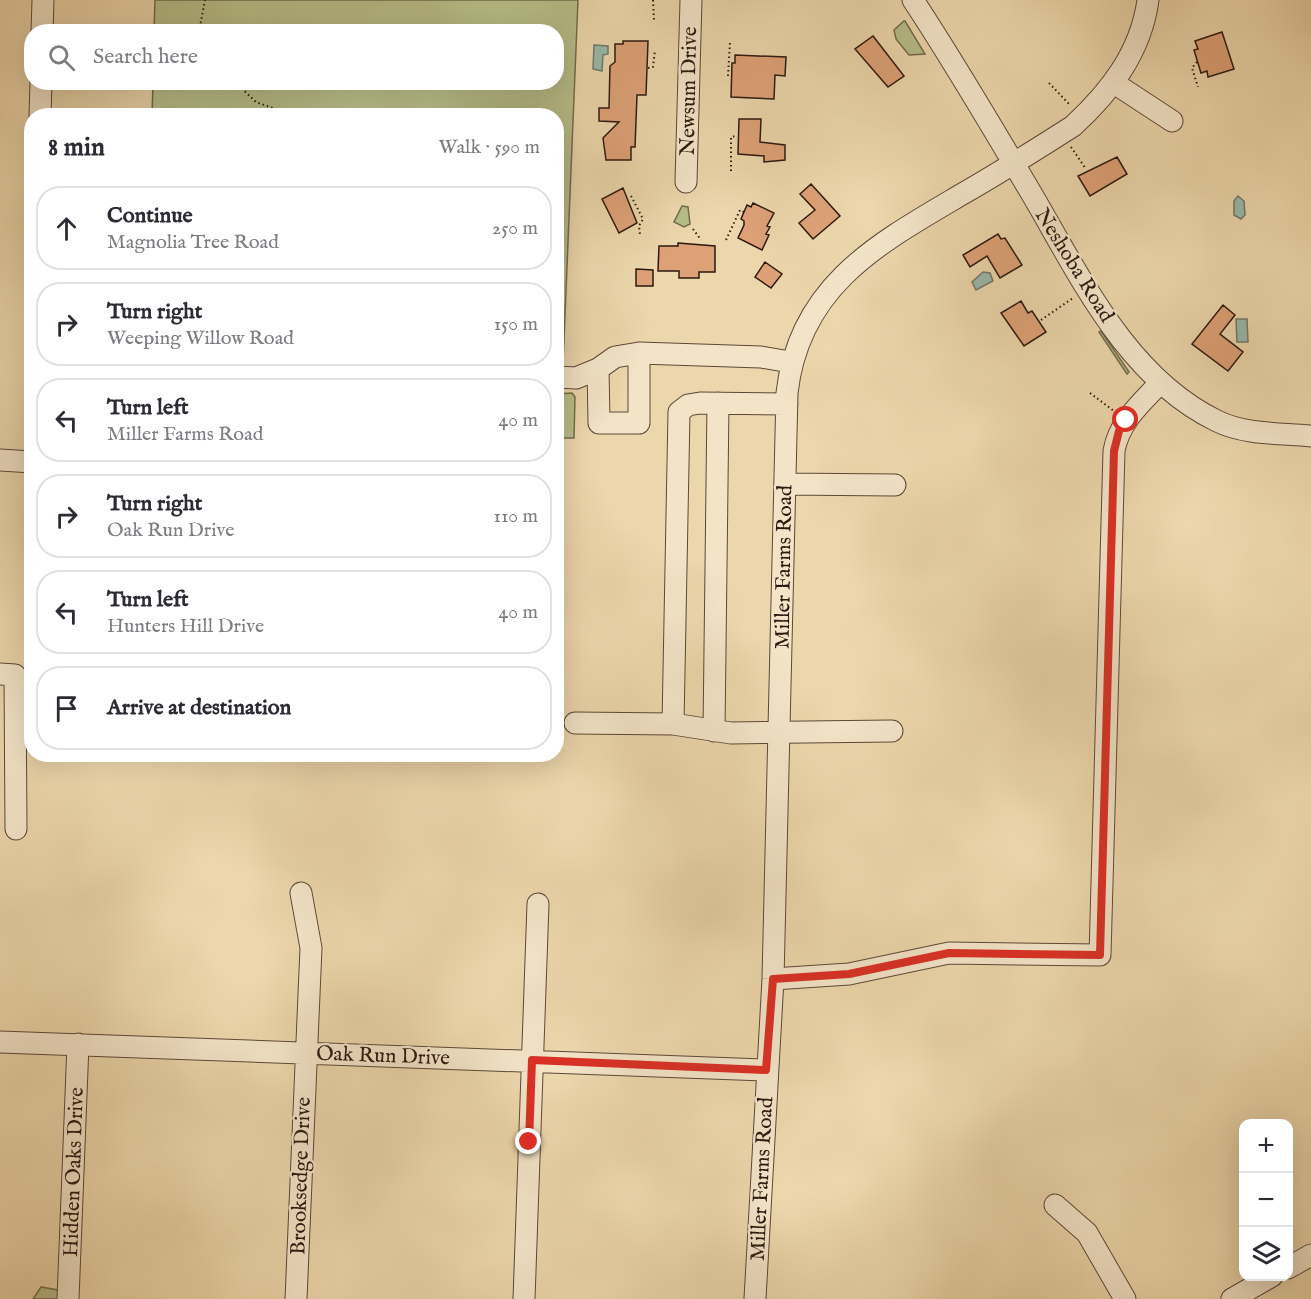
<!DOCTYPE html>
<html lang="en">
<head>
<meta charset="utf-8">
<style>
  :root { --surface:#fff; --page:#f2f2f3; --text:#2b2b33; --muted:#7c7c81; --line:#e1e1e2 }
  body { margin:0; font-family:"IM FELL English",serif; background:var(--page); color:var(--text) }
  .controls { position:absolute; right:18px; bottom:18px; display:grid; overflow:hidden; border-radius:12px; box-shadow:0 6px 24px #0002 }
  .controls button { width:54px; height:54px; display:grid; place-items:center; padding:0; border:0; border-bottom:2px solid var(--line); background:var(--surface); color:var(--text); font:30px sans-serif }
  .stop { position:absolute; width:18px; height:18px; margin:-14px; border:4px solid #d93025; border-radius:50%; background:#fff }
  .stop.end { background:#d93025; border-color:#fff; box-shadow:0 2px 6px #0008 }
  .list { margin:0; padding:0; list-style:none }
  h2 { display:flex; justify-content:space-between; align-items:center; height:78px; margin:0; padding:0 24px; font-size:26px }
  h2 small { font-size:20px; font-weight:400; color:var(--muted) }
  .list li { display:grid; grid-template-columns:39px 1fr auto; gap:18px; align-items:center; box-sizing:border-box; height:84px; margin:0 12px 12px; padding:0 12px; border:2px solid var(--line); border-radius:24px }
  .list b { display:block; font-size:22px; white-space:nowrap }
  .list p { margin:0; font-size:20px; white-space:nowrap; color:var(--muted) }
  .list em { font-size:20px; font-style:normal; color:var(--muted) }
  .icon { flex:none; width:33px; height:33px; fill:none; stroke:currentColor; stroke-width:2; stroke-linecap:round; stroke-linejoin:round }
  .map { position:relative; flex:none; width:1311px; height:1299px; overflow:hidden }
  .search { position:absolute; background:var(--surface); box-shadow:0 6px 24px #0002; left:24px; top:24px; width:540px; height:66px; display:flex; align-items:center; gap:15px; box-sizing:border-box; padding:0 21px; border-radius:24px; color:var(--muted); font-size:22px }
  .panel { position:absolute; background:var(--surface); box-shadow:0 6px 24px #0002; left:24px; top:108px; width:540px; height:654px; border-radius:24px }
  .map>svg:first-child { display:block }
  .green { fill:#b7be89; stroke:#726c4d; stroke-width:1.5 }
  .water { fill:#99b9aa; stroke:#6e796d; stroke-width:1.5 }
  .building { fill:#dea177; stroke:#2d1911; stroke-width:1.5 }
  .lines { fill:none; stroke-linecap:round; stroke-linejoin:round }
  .minor-casing { stroke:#5d4838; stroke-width:23 }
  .path { stroke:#2d1911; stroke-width:2; stroke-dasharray:1.5 3; stroke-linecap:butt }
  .minor { stroke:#f3e4c8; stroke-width:21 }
  .route { stroke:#d93025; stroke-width:8 }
  .labels { text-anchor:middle; stroke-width:4.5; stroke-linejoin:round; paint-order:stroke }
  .street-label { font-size:21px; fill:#2d1911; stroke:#f3e4c8 }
</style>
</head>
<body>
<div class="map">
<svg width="1311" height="1299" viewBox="0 0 1311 1299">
  <rect width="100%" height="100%" fill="#ecd6ab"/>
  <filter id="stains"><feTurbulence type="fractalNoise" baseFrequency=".00333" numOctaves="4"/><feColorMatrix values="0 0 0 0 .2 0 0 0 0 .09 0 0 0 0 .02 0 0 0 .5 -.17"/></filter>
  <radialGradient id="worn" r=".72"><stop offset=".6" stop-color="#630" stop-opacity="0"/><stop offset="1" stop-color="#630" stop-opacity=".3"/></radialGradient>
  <path class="green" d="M155,0H578L563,364H556V116L152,115L153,83L556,82V32L154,31Z
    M904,21H905L925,54L909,55L896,39L894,30Z
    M682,206L688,207L690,224L684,227L674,222Z
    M1101,331L1129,372L1127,374L1099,332Z
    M572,393L575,397L574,438H557V394Z
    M41,1287L58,1290V1299H33Z"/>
  <path class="water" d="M594,45L608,46V54L603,55L602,71L593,69Z
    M1238,196L1244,201L1245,215L1241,219L1234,215V201Z
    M983,272L990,273L993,281L976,290L972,282Z
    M1236,319H1247L1248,342H1237Z"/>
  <path class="building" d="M1222,32L1234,69L1208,77L1207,71L1201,73L1194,50L1198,49L1195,41Z
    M873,36L904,76L888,87L855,49Z
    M623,41H648L646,95H637L635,147H631V160H606L603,138L619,122L599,121V108H609L610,66L615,62V44H623Z
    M735,55L786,57L785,76L775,75L774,99L731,97L732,63H735Z
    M739,119H761L760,142L785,145V160L764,162V156L738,154Z
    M1117,157L1127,174L1090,196L1078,176Z
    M811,184L840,216L813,239L799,223L815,210L800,194Z
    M623,188L637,223L619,233L602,199Z
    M753,203L774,213L767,226L770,227L766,234L769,235L762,250L738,238L744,225V221L741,219L747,205L751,207Z
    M998,234L1001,239L1005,238L1022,265L1000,278L987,256L970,267L963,255Z
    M678,243L715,246V272H699V278H679V271H658L659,246H678Z
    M765,262L782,274L771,288L755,277Z
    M636,269L653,270V286H636Z
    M1021,301L1028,313L1032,311L1046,332L1024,346L1001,313Z
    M1223,305L1235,315L1220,334L1243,352L1228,371L1192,344Z"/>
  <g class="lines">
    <defs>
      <path id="minor" d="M913,0C954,62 992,127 1030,191C1079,274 1126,377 1217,421C1245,435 1281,433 1311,436
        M42,32L43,0
        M1114,83L1172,121
        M40,116L41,82
        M686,182L691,0
        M598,369L599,423H639V353
        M556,377L576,378L598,369L615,357L639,353L761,357L790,362
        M787,404L700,403L688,405L679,412L673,724L731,733L892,731
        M0,460L32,462
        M785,484L895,485
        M0,674L15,675L16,829
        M575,723L673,724
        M714,731L718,403
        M773,979L849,974L949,953L1100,955L1114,451C1119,422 1141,403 1160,383
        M0,1042L766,1070
        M1055,1205L1087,1233L1125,1299
        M1288,1268L1311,1255
        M68,1299L78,1044
        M296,1299L311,948L301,893
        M524,1299L538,904
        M755,1299L773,979L787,393C799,285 879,243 964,193C1001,172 1037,149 1073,126C1110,92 1141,52 1148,0
        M1232,1299L1272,1276"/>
    </defs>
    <use href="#minor" class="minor-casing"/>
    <path class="path" d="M653,0L654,21
      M199,32L205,0
      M1197,62L1192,68L1198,87
      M648,68L653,67L655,50
      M728,76L730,42
      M235,82L256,102L295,116
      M1049,83L1070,105
      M1071,147L1086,169
      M731,171V137L736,136
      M631,196L643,219L639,226L640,235
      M693,229L701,240
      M726,240L740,210L744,212
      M1041,320L1073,298
      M1090,393L1114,411"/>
    <use href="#minor" class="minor"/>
  </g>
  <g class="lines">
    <path class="route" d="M529,1142L532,1060L766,1070L773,979L849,974L949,953L1100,955L1114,451L1119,431L1126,420"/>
  </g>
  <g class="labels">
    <g class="street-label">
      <text transform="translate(688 91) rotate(-89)" y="7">Newsum Drive</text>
      <text transform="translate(1075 265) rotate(58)" y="7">Neshoba Road</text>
      <text transform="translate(783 567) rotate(-89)" y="7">Miller Farms Road</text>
      <text transform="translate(383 1055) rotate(2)" y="7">Oak Run Drive</text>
      <text transform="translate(73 1172) rotate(-88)" y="7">Hidden Oaks Drive</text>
      <text transform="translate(300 1176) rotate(-88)" y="7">Brooksedge Drive</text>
      <text transform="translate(761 1179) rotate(-87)" y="7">Miller Farms Road</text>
    </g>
  </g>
  <rect width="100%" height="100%" filter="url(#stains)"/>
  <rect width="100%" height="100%" fill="url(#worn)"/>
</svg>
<div class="controls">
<button>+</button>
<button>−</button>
<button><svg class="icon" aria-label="layers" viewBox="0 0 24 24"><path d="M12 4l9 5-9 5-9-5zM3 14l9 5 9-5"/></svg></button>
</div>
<div class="stop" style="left:1126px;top:420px"></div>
<div class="stop end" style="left:529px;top:1142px"></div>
<div class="search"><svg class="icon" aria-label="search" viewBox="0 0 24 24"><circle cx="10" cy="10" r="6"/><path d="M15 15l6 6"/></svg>Search here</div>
<section class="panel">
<h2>8 min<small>Walk · 590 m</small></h2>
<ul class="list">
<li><svg class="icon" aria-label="ahead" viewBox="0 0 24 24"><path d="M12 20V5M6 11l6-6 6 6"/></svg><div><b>Continue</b><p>Magnolia Tree Road</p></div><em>250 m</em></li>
<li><svg class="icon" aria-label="right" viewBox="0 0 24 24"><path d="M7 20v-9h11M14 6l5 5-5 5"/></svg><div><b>Turn right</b><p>Weeping Willow Road</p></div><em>150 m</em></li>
<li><svg class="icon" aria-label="left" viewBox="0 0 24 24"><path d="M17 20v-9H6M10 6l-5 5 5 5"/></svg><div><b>Turn left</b><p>Miller Farms Road</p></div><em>40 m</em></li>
<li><svg class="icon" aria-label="right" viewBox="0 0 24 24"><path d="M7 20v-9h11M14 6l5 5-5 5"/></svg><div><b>Turn right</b><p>Oak Run Drive</p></div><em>110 m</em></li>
<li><svg class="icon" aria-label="left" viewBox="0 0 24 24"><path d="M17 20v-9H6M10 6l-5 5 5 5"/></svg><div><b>Turn left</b><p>Hunters Hill Drive</p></div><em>40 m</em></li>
<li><svg class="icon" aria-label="arrive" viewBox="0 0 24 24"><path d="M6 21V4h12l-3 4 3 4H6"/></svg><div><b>Arrive at destination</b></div></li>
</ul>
</section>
</div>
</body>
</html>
